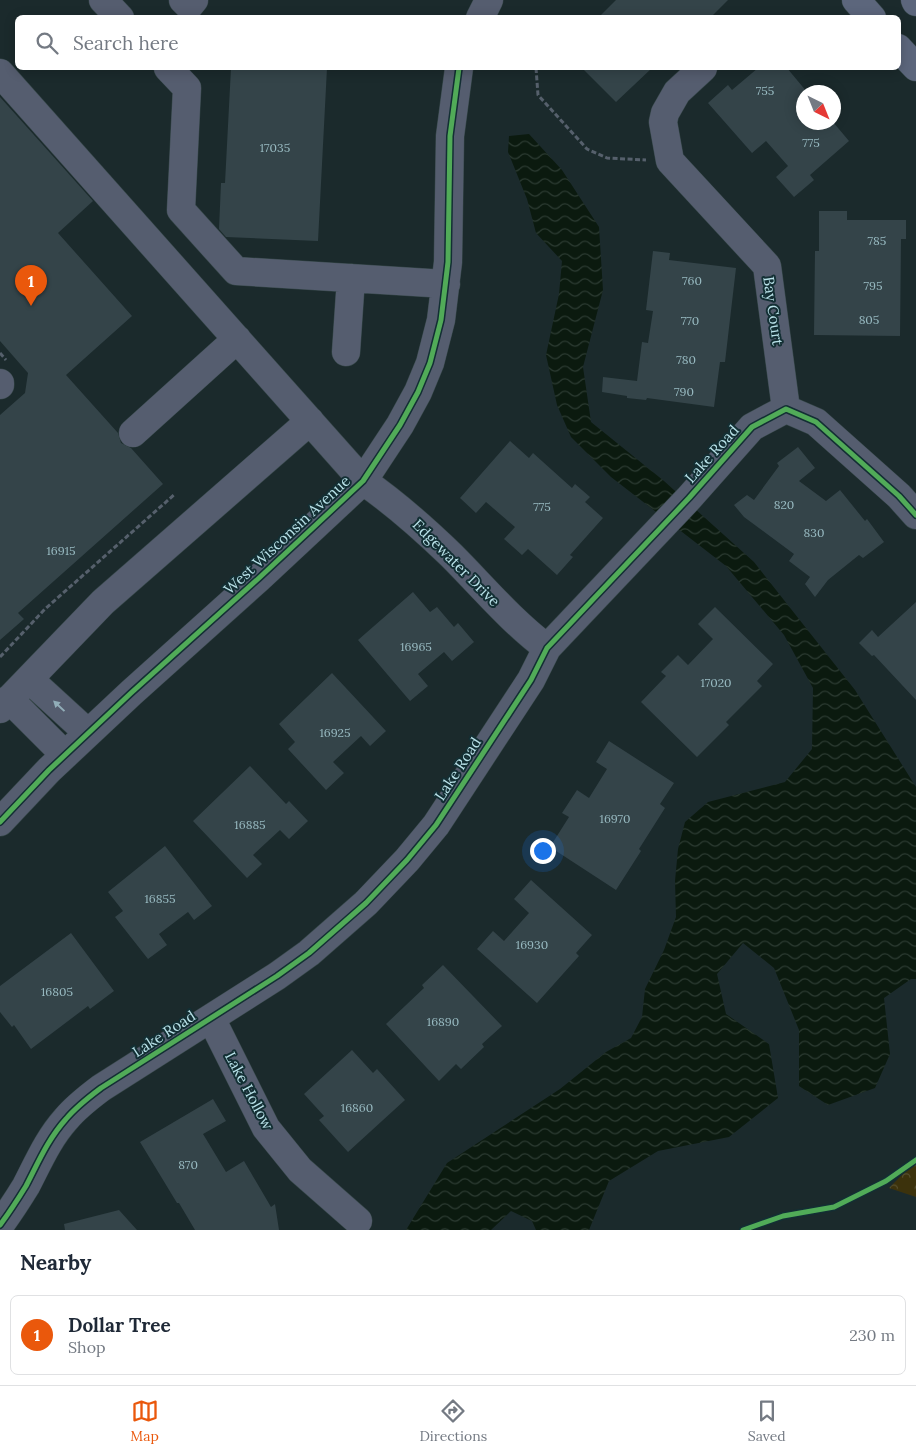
<!DOCTYPE html>
<html lang="en">
<head>
<meta charset="utf-8">
<style>
  :root { --surface:#fff; --page:#f2f2f3; --text:#1f2937; --muted:#747a83; --line:#e0e1e3; --accent:#ea580c }
  body { margin:0; font-family:Lora,serif; background:var(--page); color:var(--text) }
  .compass { position:absolute; left:796px; top:85px; width:45px; height:45px; border-radius:50%; background:var(--surface); box-shadow:0 2px 12px #0003; rotate:137deg }
  .you { position:absolute; left:542px; top:850px; width:18px; height:18px; margin:-12px; border:4px solid #fff; border-radius:50%; background:#1a73e8; box-shadow:0 0 0 8px #1a73e833 }
  .badge { display:grid; place-items:center; width:32px; height:32px; border-radius:50%; background:var(--accent); color:#fff; font-size:16px; font-weight:700 }
  .pin { position:absolute; translate:-50% -41px; filter:drop-shadow(0 1px 2px #0008) }
  .pin::after { content:''; position:absolute; top:26px; width:18px; height:15px; background:inherit; clip-path:polygon(0 0,100% 0,50% 100%) }
  .list { margin:0; padding:0; list-style:none }
  h2 { display:flex; justify-content:space-between; align-items:center; height:65px; margin:0; padding:0 20px; font-size:21px }
  h2 small { font-size:16px; font-weight:400; color:var(--muted) }
  .list li { display:grid; grid-template-columns:32px 1fr auto; gap:15px; align-items:center; box-sizing:border-box; height:80px; margin:0 10px 10px; padding:0 10px; border:1px solid var(--line); border-radius:8px }
  .list b { display:block; font-size:19px; white-space:nowrap }
  .list p { margin:0; font-size:16px; white-space:nowrap; color:var(--muted) }
  .list em { font-size:16px; font-style:normal; color:var(--muted) }
  .icon { flex:none; width:28px; height:28px; fill:none; stroke:currentColor; stroke-width:2; stroke-linecap:round; stroke-linejoin:round }
  .map { position:relative; flex:none; width:916px; height:1230px; overflow:hidden }
  .search { position:absolute; background:var(--surface); box-shadow:0 2px 12px #0003; left:15px; right:15px; top:15px; height:55px; display:flex; align-items:center; gap:12px; box-sizing:border-box; padding:0 18px; border-radius:8px; color:var(--muted); font-size:19px }
  .sheet { height:155px; background:var(--surface) }
  nav { display:flex; justify-content:space-around; align-items:center; box-sizing:border-box; height:70px; border-top:1px solid var(--line); background:var(--surface); font-size:14px; color:var(--muted) }
  nav a { display:grid; justify-items:center; gap:2px }
  nav .on { color:var(--accent) }
  .map>svg:first-child { display:block }
  .forest { fill:url(#forest-crowns) }
  .water { fill:url(#water-waves) }
  .building { fill:#344449 }
  .lines { fill:none; stroke-linecap:round; stroke-linejoin:round }
  .minor-casing { stroke:#364749; stroke-width:29 }
  .major-casing { stroke:#364749; stroke-width:29 }
  .path { stroke:#56606c; stroke-width:3; stroke-dasharray:5 2.5; stroke-linecap:butt }
  .minor { stroke:#555d6f; stroke-width:28 }
  .major { stroke:#5c667c; stroke-width:28 }
  .cycleway-casing { stroke:#132f34; stroke-width:8 }
  .cycleway { stroke:#51ab58; stroke-width:5 }
  .oneway { fill:#91adb8 }
  .labels { text-anchor:middle; stroke-width:4; stroke-linejoin:round; paint-order:stroke }
  .number-label { font-size:12px; fill:#98bac1 }
  .street-label { font-size:15px; fill:#b9e2e9; stroke:#132f34 }
</style>
</head>
<body>
<div class="map">
<svg width="916" height="1230" viewBox="0 0 916 1230">
  <defs>
    <pattern id="forest-crowns" width="20" height="18" patternUnits="userSpaceOnUse" patternTransform="scale(1.25)"><rect width="20" height="18" fill="#3c320c"/><path d="M2 6a3 3 0 1 1 6 0M12 15a3 3 0 1 1 6 0" fill="none" stroke="#564f2f"/></pattern>
    <pattern id="water-waves" width="16" height="10" patternUnits="userSpaceOnUse" patternTransform="scale(1.25)"><rect width="16" height="10" fill="#0b1a0f"/><path d="M0 5q4-4 8 0t8 0" fill="none" stroke="#2c3b32"/></pattern>
  </defs>
  <rect width="100%" height="100%" fill="#1b2a2c"/>
  <path class="forest" d="M916,1161V1197L889,1188Z"/>
  <path class="water" d="M529,134L562,170L599,227L603,290L583,367L591,422L664,481L754,562L855,690L916,787V979H911L884,998L890,1054L875,1088L828,1105L799,1086V1030L774,968L743,943L717,974L726,1014L769,1044L778,1098L729,1137L658,1151L609,1181L589,1230H536L532,1221L511,1211L491,1230H406L447,1163L560,1089L606,1052L631,1038L642,1017L645,989L664,950L676,917L675,881L678,849L685,822L708,802L785,782L812,749L813,688L784,635L726,566L611,477L571,437L557,405L546,355L559,294L562,261L536,233L527,199L508,152L509,136Z"/>
  <path class="building" d="M616,0H728L710,18H598Z
    M231,68H327L318,241L226,237L219,229L221,183H225Z
    M582,68H652L616,102Z
    M758,68H787L807,92H804V122H833L849,141L810,175L814,180L794,197L776,177L788,166L766,141L752,153L708,103L728,85L732,90Z
    M0,97L93,201L58,233L132,316L66,375L118,433L121,443L131,448L163,484L18,613L24,619L0,640V415L25,393L28,373L0,341Z
    M819,211H847V220H906V239H901L900,336L814,335L815,251H819Z
    M653,251L670,253L669,260L736,268L725,362H720L714,407L647,398L646,400L627,398V396L602,392L603,377L637,381L642,342L648,343L653,311L646,310Z
    M510,441L529,458L533,453L572,488L575,484L590,497L585,502L603,518L570,555L573,557L557,575L528,549L522,555L504,539L515,527L486,502L476,513L460,498Z
    M798,447L815,468L799,481L826,501L840,490L865,521L867,519L884,542L863,558L859,555L828,580L815,597L805,584L810,577L789,561L794,554L744,517L734,505L747,495L754,500L779,466L777,463Z
    M413,592L430,612L437,607L454,627L458,623L474,642L452,661L444,652L418,674L428,686L410,701L358,640Z
    M916,602V700L874,655L872,656L859,643L872,630L878,637Z
    M715,607L773,664L757,681L762,686L726,722L729,725L697,757L641,702L666,676L661,672L678,655L688,665L713,639L698,624Z
    M332,673L386,731L370,746L361,736L333,762L344,773L326,790L288,749L295,742L279,724Z
    M609,741L674,783L660,804L665,808L639,849L641,851L616,890L550,847L569,817L562,813L577,790L589,798L607,769L596,762Z
    M250,766L286,804L289,801L308,821L289,839L280,830L253,855L262,864L247,878L193,821Z
    M165,846L212,906L194,920L188,912L159,934L167,945L148,959L115,917L123,911L108,892Z
    M531,880L592,935L576,953L579,956L537,1003L477,949L493,931L504,941L529,913L514,899Z
    M71,933L114,991L90,1009L88,1006L31,1049L14,1025L12,1027L0,1012V986Z
    M443,965L502,1026L482,1044L484,1047L461,1069L456,1064L439,1081L386,1024L424,988L422,985Z
    M352,1050L373,1073L377,1069L405,1100L348,1152L319,1120L324,1116L304,1094Z
    M213,1099L226,1121L203,1134L226,1172L244,1161L271,1207L275,1204L279,1230H195L179,1203H177L140,1142Z
    M119,1210L137,1230H65L64,1224Z"/>
  <g class="lines">
    <defs>
      <path id="minor" d="M103,0L120,18
        M183,0L189,6L194,0
        M480,18L489,0
        M168,68L187,88L181,210L236,271L446,284
        M703,68L677,92L665,113L663,122L670,161L767,266L786,409
        M0,73L363,481C395,503 423,528 451,555C483,587 511,621 547,648
        M346,352L351,278
        M0,383V385
        M133,433L237,339
        M29,679L88,733
        M9,699L65,755
        M0,709L103,602L310,421
        M0,822L49,770L131,693L259,578L363,481L400,425L418,392L430,363L441,320L448,262L450,136L459,68
        M211,1018L266,1128L300,1170L358,1221
        M0,1225C9,1213 18,1199 26,1186C38,1163 48,1139 66,1119C76,1107 89,1097 101,1088L277,976L309,953L366,903L407,860L436,825L531,680L547,648L689,498L752,427L786,409L816,422L899,496L916,515"/>
      <path id="major" d="M856,0L872,18
        M915,0L916,2
        M898,48L916,67"/>
    </defs>
    <use href="#minor" class="minor-casing"/>
    <use href="#major" class="major-casing"/>
    <path class="path" d="M536,68L538,95L587,149L607,158L646,160
      M0,353L6,360
      M0,657L45,609L175,494"/>
    <use href="#minor" class="minor"/>
    <use href="#major" class="major"/>
    <defs>
      <path id="cycleway" d="M0,822L49,770L131,693L259,578L363,481L400,425L418,392L430,363L441,320L448,262L450,136L459,68
        M0,1225C9,1213 18,1199 26,1186C38,1163 48,1139 66,1119C76,1107 89,1097 101,1088L277,976L309,953L366,903L407,860L436,825L531,680L547,648L689,498L752,427L786,409L816,422L899,496L916,515
        M743,1230L783,1216L834,1207L886,1181L916,1160"/>
    </defs>
    <use href="#cycleway" class="cycleway-casing"/>
    <use href="#cycleway" class="cycleway"/>
  </g>
  <defs><path id="oneway-solid" d="M-6-.8H1V-3.2L6.5 0L1 3.2V.8H-6Z" transform="scale(1.25)"/></defs>
  <use class="oneway" href="#oneway-solid" transform="translate(59 706) rotate(-137)"/>
  <g class="labels">
    <g class="number-label">
      <text x="765" y="95">755</text>
      <text x="811" y="147">775</text>
      <text x="275" y="152">17035</text>
      <text x="877" y="245">785</text>
      <text x="692" y="285">760</text>
      <text x="873" y="290">795</text>
      <text x="869" y="324">805</text>
      <text x="690" y="325">770</text>
      <text x="686" y="364">780</text>
      <text x="684" y="396">790</text>
      <text x="784" y="509">820</text>
      <text x="542" y="511">775</text>
      <text x="814" y="537">830</text>
      <text x="61" y="555">16915</text>
      <text x="416" y="651">16965</text>
      <text x="716" y="687">17020</text>
      <text x="335" y="737">16925</text>
      <text x="615" y="823">16970</text>
      <text x="250" y="829">16885</text>
      <text x="160" y="903">16855</text>
      <text x="532" y="949">16930</text>
      <text x="57" y="996">16805</text>
      <text x="443" y="1026">16890</text>
      <text x="357" y="1112">16860</text>
      <text x="188" y="1169">870</text>
    </g>
    <g class="street-label">
      <text transform="translate(773 311) rotate(82)" y="5">Bay Court</text>
      <text transform="translate(712 454) rotate(-48)" y="5">Lake Road</text>
      <text transform="translate(287 535) rotate(-43)" y="5">West Wisconsin Avenue</text>
      <text transform="translate(456 563) rotate(45)" y="5">Edgewater Drive</text>
      <text transform="translate(458 769) rotate(-57)" y="5">Lake Road</text>
      <text transform="translate(164 1034) rotate(-33)" y="5">Lake Road</text>
      <text transform="translate(249 1091) rotate(62)" y="5">Lake Hollow</text>
    </g>
  </g>
</svg>
<svg class="compass" viewBox="-18 -18 36 36"><path d="M0-13l5 13h-10z" fill="#e53935"/><path d="M0 13l5-13h-10z" fill="#747a83"/></svg>
<div class="you"></div>
<div class="pin badge" style="left:31px;top:306px">1</div>
<div class="search"><svg class="icon" aria-label="search" viewBox="0 0 24 24"><circle cx="10" cy="10" r="6"/><path d="M15 15l6 6"/></svg>Search here</div>
</div>
<section class="sheet">
<h2>Nearby<small></small></h2>
<ul class="list">
<li><span class="badge">1</span><div><b>Dollar Tree</b><p>Shop</p></div><em>230 m</em></li>
</ul>
</section>
<nav>
<a class="on"><svg class="icon" aria-label="map" viewBox="0 0 24 24"><path d="M3 6l6-2 6 2 6-2v14l-6 2-6-2-6 2zM9 4v14M15 6v14"/></svg>Map</a>
<a><svg class="icon" aria-label="directions" viewBox="0 0 24 24"><path d="M12 3l9 9-9 9-9-9zM9 14v-3h6M13 9l2 2-2 2"/></svg>Directions</a>
<a><svg class="icon" aria-label="saved" viewBox="0 0 24 24"><path d="M7 4h10v16l-5-4-5 4z"/></svg>Saved</a>
</nav>
</body>
</html>
